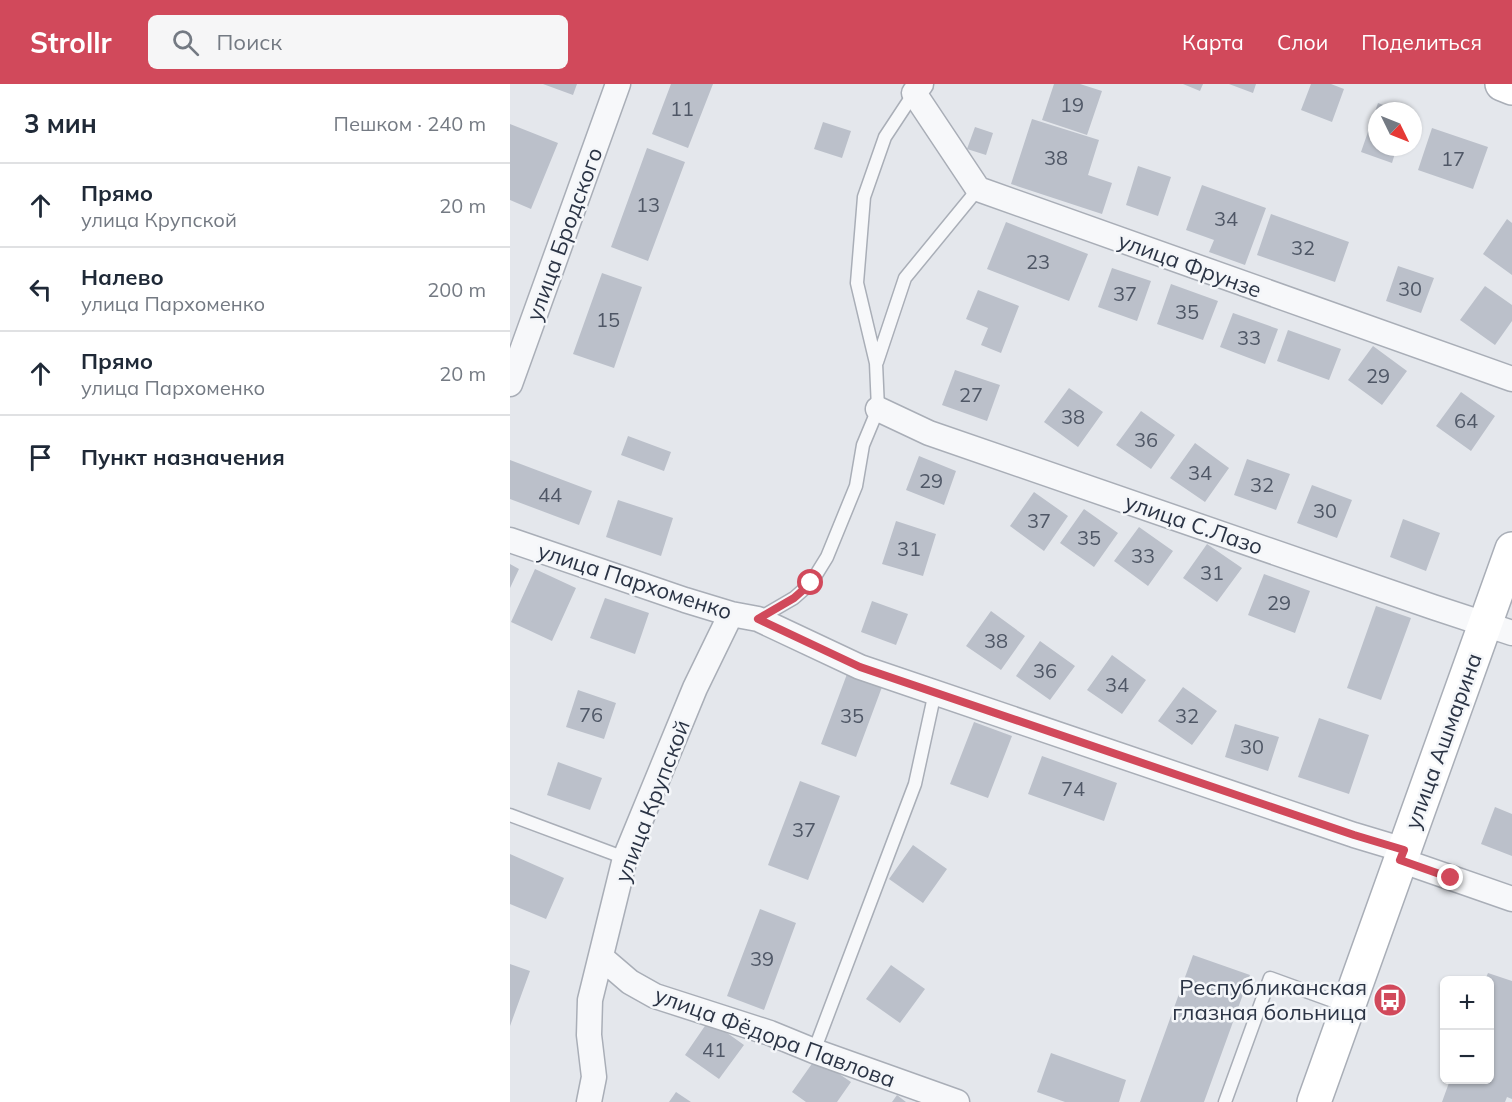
<!DOCTYPE html>
<html lang="ru">
<head>
<meta charset="utf-8">
<style>
  :root { --surface:#fff; --page:#f6f6f7; --text:#1f2937; --muted:#747a83; --line:#e0e1e3; --accent:#d1495b }
  body { margin:0; font-family:Mulish,sans-serif; background:var(--page); color:var(--text) }
  .controls { position:absolute; right:18px; bottom:18px; display:grid; overflow:hidden; border-radius:9px; box-shadow:0 2px 4px #0004 }
  .controls button { width:54px; height:54px; display:grid; place-items:center; padding:0; border:0; border-bottom:2px solid var(--line); background:var(--surface); color:var(--text); font:30px sans-serif }
  .compass { position:absolute; left:858px; top:18px; width:54px; height:54px; border-radius:50%; background:var(--surface); box-shadow:0 2px 4px #0004; rotate:133deg }
  .stop { position:absolute; width:18px; height:18px; margin:-14px; border:4px solid #d1495b; border-radius:50%; background:#fff }
  .stop.end { background:#d1495b; border-color:#fff; box-shadow:0 2px 6px #0008 }
  .list { margin:0; padding:0; list-style:none }
  h2 { display:flex; justify-content:space-between; align-items:center; height:78px; margin:0; padding:0 24px; font-size:26px }
  h2 small { font-size:20px; font-weight:400; color:var(--muted) }
  .list li { display:grid; grid-template-columns:39px 1fr auto; gap:18px; align-items:center; box-sizing:border-box; height:84px; padding:0 24px; border-top:2px solid var(--line) }
  .list b { display:block; font-size:22px; white-space:nowrap }
  .list p { margin:0; font-size:20px; white-space:nowrap; color:var(--muted) }
  .list em { font-size:20px; font-style:normal; color:var(--muted) }
  .icon { flex:none; width:33px; height:33px; fill:none; stroke:currentColor; stroke-width:2; stroke-linecap:round; stroke-linejoin:round }
  .map { position:relative; flex:none; width:1002px; height:1018px; overflow:hidden }
  header { display:flex; align-items:center; gap:36px; box-sizing:border-box; height:84px; padding:0 30px; background:var(--accent); color:#fff }
  header strong { font-size:28px }
  nav { display:flex; gap:33px; margin-inline-start:auto; font-size:21px }
  .search { width:420px; height:54px; background:var(--page); display:flex; align-items:center; gap:15px; box-sizing:border-box; padding:0 21px; border-radius:9px; color:var(--muted); font-size:22px }
  main { display:flex }
  aside { flex:1; background:var(--surface) }
  .map>svg:first-child { display:block }
  .building { fill:#bbc0ca }
  .lines { fill:none; stroke-linecap:round; stroke-linejoin:round }
  .lane-casing { stroke:#a9aeb7; stroke-width:15 }
  .street-casing { stroke:#a9aeb7; stroke-width:27 }
  .secondary-casing { stroke:#a9aeb7; stroke-width:36 }
  .lane { stroke:#f7f8fa; stroke-width:12 }
  .street { stroke:#f7f8fa; stroke-width:24 }
  .secondary { stroke:#fff; stroke-width:33 }
  .route { stroke:#d1495b; stroke-width:8 }
  .labels { text-anchor:middle; stroke-width:5; stroke-linejoin:round; paint-order:stroke }
  .number-label { font-size:20px; fill:#4f5766 }
  .street-label { font-size:22px; fill:#2b3445; stroke:#f4f6f9 }
  .poi-label { font-size:22px; fill:#2b3445; stroke:#f4f6f9; text-anchor:end }
</style>
</head>
<body>
<header>
<strong>Strollr</strong>
<div class="search"><svg class="icon" aria-label="search" viewBox="0 0 24 24"><circle cx="10" cy="10" r="6"/><path d="M15 15l6 6"/></svg>Поиск</div>
<nav><a>Карта</a><a>Слои</a><a>Поделиться</a></nav>
</header>
<main>
<aside>
<h2>3 мин<small>Пешком · 240 m</small></h2>
<ul class="list">
<li><svg class="icon" aria-label="ahead" viewBox="0 0 24 24"><path d="M12 20V5M6 11l6-6 6 6"/></svg><div><b>Прямо</b><p>улица Крупской</p></div><em>20 m</em></li>
<li><svg class="icon" aria-label="left" viewBox="0 0 24 24"><path d="M17 20v-9H6M10 6l-5 5 5 5"/></svg><div><b>Налево</b><p>улица Пархоменко</p></div><em>200 m</em></li>
<li><svg class="icon" aria-label="ahead" viewBox="0 0 24 24"><path d="M12 20V5M6 11l6-6 6 6"/></svg><div><b>Прямо</b><p>улица Пархоменко</p></div><em>20 m</em></li>
<li><svg class="icon" aria-label="arrive" viewBox="0 0 24 24"><path d="M6 21V4h12l-3 4 3 4H6"/></svg><div><b>Пункт назначения</b></div></li>
</ul>
</aside>
<div class="map">
<svg width="1002" height="1018" viewBox="0 0 1002 1018">
  <rect width="100%" height="100%" fill="#e4e7ec"/>
  <path class="building" d="M33,0H67L63,11Z
    M161,0H203L178,64L142,50Z
    M544,0H570L592,7L577,51L532,36Z
    M673,0H693L690,7Z
    M719,0H746L743,9Z
    M801,0H821L834,5L822,38L791,26Z
    M868,19L889,27H867V63H887L882,79L851,68Z
    M522,35L589,56L578,91L602,99L592,130L501,100Z
    M313,38L341,47L332,74L304,65Z
    M0,40L48,59L21,125L0,116Z
    M465,43L483,49L476,71L457,65Z
    M922,44L978,63L963,105L908,86Z
    M137,64L175,78L138,177L101,163Z
    M628,82L661,93L648,132L616,121Z
    M692,101L756,124L735,181L699,168L704,156L676,146Z
    M761,130L839,158L825,198L747,171Z
    M997,135L1002,139V191L973,170Z
    M496,138L578,170L559,217L477,185Z
    M888,182L924,194L911,229L876,217Z
    M602,184L641,197L627,237L588,223Z
    M92,189L132,203L104,284L63,270Z
    M661,200L708,217L693,256L647,240Z
    M975,202L1002,221V237L985,261L950,236Z
    M468,206L509,222L491,269L471,261L478,244L456,235Z
    M723,229L768,245L755,280L710,263Z
    M778,246L831,265L819,296L767,277Z
    M863,262L897,287L872,321L838,296Z
    M445,286L490,301L477,337L432,321Z
    M559,304L593,328L568,363L534,338Z
    M951,308L985,332L961,367L926,342Z
    M631,327L665,351L641,385L606,361Z
    M118,352L161,368L154,387L111,371Z
    M685,359L719,384L695,418L660,394Z
    M409,372L446,387L434,421L396,406Z
    M737,375L780,390L766,426L724,411Z
    M0,376L82,407L69,441L0,415Z
    M802,401L842,416L827,454L787,439Z
    M524,408L558,432L534,467L500,442Z
    M108,416L163,434L151,472L96,453Z
    M574,425L608,449L584,483L550,459Z
    M893,435L930,449L916,487L880,473Z
    M386,437L426,450L413,492L372,480Z
    M629,443L663,467L638,502L604,477Z
    M697,460L732,484L707,518L673,494Z
    M0,480L9,485L0,504Z
    M25,485L66,504L42,557L1,538Z
    M754,490L800,507L785,549L738,531Z
    M95,514L139,529L125,570L80,554Z
    M362,517L398,530L386,561L351,548Z
    M866,522L901,534L871,616L837,604Z
    M481,527L515,552L491,586L456,562Z
    M530,557L565,582L540,616L506,592Z
    M602,571L636,596L612,630L577,606Z
    M337,590L372,603L346,673L311,660Z
    M673,603L707,627L682,661L648,637Z
    M68,606L106,619L94,655L56,643Z
    M809,634L859,651L839,710L788,693Z
    M464,638L502,652L478,714L440,700Z
    M725,640L769,653L758,687L715,673Z
    M532,672L607,699L594,737L518,710Z
    M48,678L92,694L80,726L37,711Z
    M290,697L330,712L298,796L258,781Z
    M985,723L1002,730V772L971,760Z
    M403,761L437,785L413,819L379,795Z
    M0,770L54,794L36,835L0,820Z
    M250,825L286,839L254,926L217,912Z
    M683,871L740,891L694,1018H630Z
    M0,880L20,887L0,942Z
    M381,881L415,905L390,939L356,915Z
    M978,889L1002,897V1015L997,1013L995,1018H932L940,996H980V896H975Z
    M199,936L234,961L209,995L175,971Z
    M541,969L616,996L609,1018H555L527,1008Z
    M306,974L341,998L327,1018H296L282,1008Z
    M166,1008L181,1018H159Z
    M387,1011L396,1018H382Z"/>
  <g class="lines">
    <defs>
      <path id="lane" d="M367,278L395,194L468,105
        M248,535L284,514L301,499L317,473L346,402L353,361L368,325L366,279L347,199L354,113L375,53L404,9
        M0,731L115,774
        M304,967L405,700L425,608
        M715,1018L760,894L837,922"/>
      <path id="street" d="M411,0L404,9L468,105L1002,295
        M0,300L108,0
        M368,325L419,349L923,523L1002,549
        M0,456L175,516L221,530L248,535L350,583L844,751L894,766
        M890,776L1002,815
        M92,874L120,898L145,912L260,949L304,967L447,1018
        M79,1018L84,993L79,951L80,916L115,774L185,604L221,530"/>
      <path id="secondary" d="M992,0L1002,4
        M804,1018L1002,465"/>
    </defs>
    <use href="#lane" class="lane-casing"/>
    <use href="#street" class="street-casing"/>
    <use href="#secondary" class="secondary-casing"/>
    <use href="#lane" class="lane"/>
    <use href="#street" class="street"/>
    <use href="#secondary" class="secondary"/>
  </g>
  <g class="lines">
    <path class="route" d="M301,499L284,514L248,535L350,583L844,751L894,766L890,776L941,794"/>
  </g>
  <defs>
    <symbol id="bus-disc" viewBox="-11 -11 22 22"><circle r="9.5" fill="#d1495b" stroke="#f4f6f9"/><path d="M-5-6H5V4H4V6H2V4H-2V6H-4V4H-5ZM-3.5-4V0h7V-4ZM-3.5 1.2v1.5H-2V1.2ZM2 1.2v1.5H3.5V1.2Z" fill="#fff"/></symbol>
  </defs>
  <g fill-rule="evenodd">
    <use href="#bus-disc" x="861" y="897" width="38" height="38"/>
  </g>
  <g class="labels">
    <g class="number-label">
      <text x="562" y="28">19</text>
      <text x="172" y="32">11</text>
      <text x="546" y="81">38</text>
      <text x="943" y="82">17</text>
      <text x="138" y="128">13</text>
      <text x="716" y="142">34</text>
      <text x="793" y="171">32</text>
      <text x="528" y="185">23</text>
      <text x="900" y="212">30</text>
      <text x="615" y="217">37</text>
      <text x="677" y="235">35</text>
      <text x="98" y="243">15</text>
      <text x="739" y="261">33</text>
      <text x="868" y="299">29</text>
      <text x="461" y="318">27</text>
      <text x="563" y="340">38</text>
      <text x="956" y="344">64</text>
      <text x="636" y="363">36</text>
      <text x="690" y="396">34</text>
      <text x="421" y="404">29</text>
      <text x="752" y="408">32</text>
      <text x="40" y="418">44</text>
      <text x="815" y="434">30</text>
      <text x="529" y="444">37</text>
      <text x="579" y="461">35</text>
      <text x="399" y="472">31</text>
      <text x="633" y="479">33</text>
      <text x="702" y="496">31</text>
      <text x="769" y="526">29</text>
      <text x="486" y="564">38</text>
      <text x="535" y="594">36</text>
      <text x="607" y="608">34</text>
      <text x="81" y="638">76</text>
      <text x="342" y="639">35</text>
      <text x="677" y="639">32</text>
      <text x="742" y="670">30</text>
      <text x="563" y="712">74</text>
      <text x="294" y="753">37</text>
      <text x="252" y="882">39</text>
      <text x="204" y="973">41</text>
    </g>
    <g class="street-label">
      <text transform="translate(54 150) rotate(-70)" y="8">улица Бродского</text>
      <text transform="translate(680 181) rotate(20)" y="8">улица Фрунзе</text>
      <text transform="translate(684 440) rotate(19)" y="8">улица С.Лазо</text>
      <text transform="translate(125 497) rotate(18)" y="8">улица Пархоменко</text>
      <text transform="translate(933 657) rotate(-70)" y="8">улица Ашмарина</text>
      <text transform="translate(142 717) rotate(-69)" y="8">улица Крупской</text>
      <text transform="translate(265 953) rotate(20)" y="8">улица Фёдора Павлова</text>
    </g>
    <g class="poi-label">
      <text x="857" y="911">Республиканская<tspan x="857" dy="25">глазная больница</tspan></text>
    </g>
  </g>
</svg>
<div class="controls">
<button>+</button>
<button>−</button>
</div>
<svg class="compass" viewBox="-18 -18 36 36"><path d="M0-13l5 13h-10z" fill="#e53935"/><path d="M0 13l5-13h-10z" fill="#747a83"/></svg>
<div class="stop" style="left:301px;top:499px"></div>
<div class="stop end" style="left:941px;top:794px"></div>
</div>
</main>
</body>
</html>
